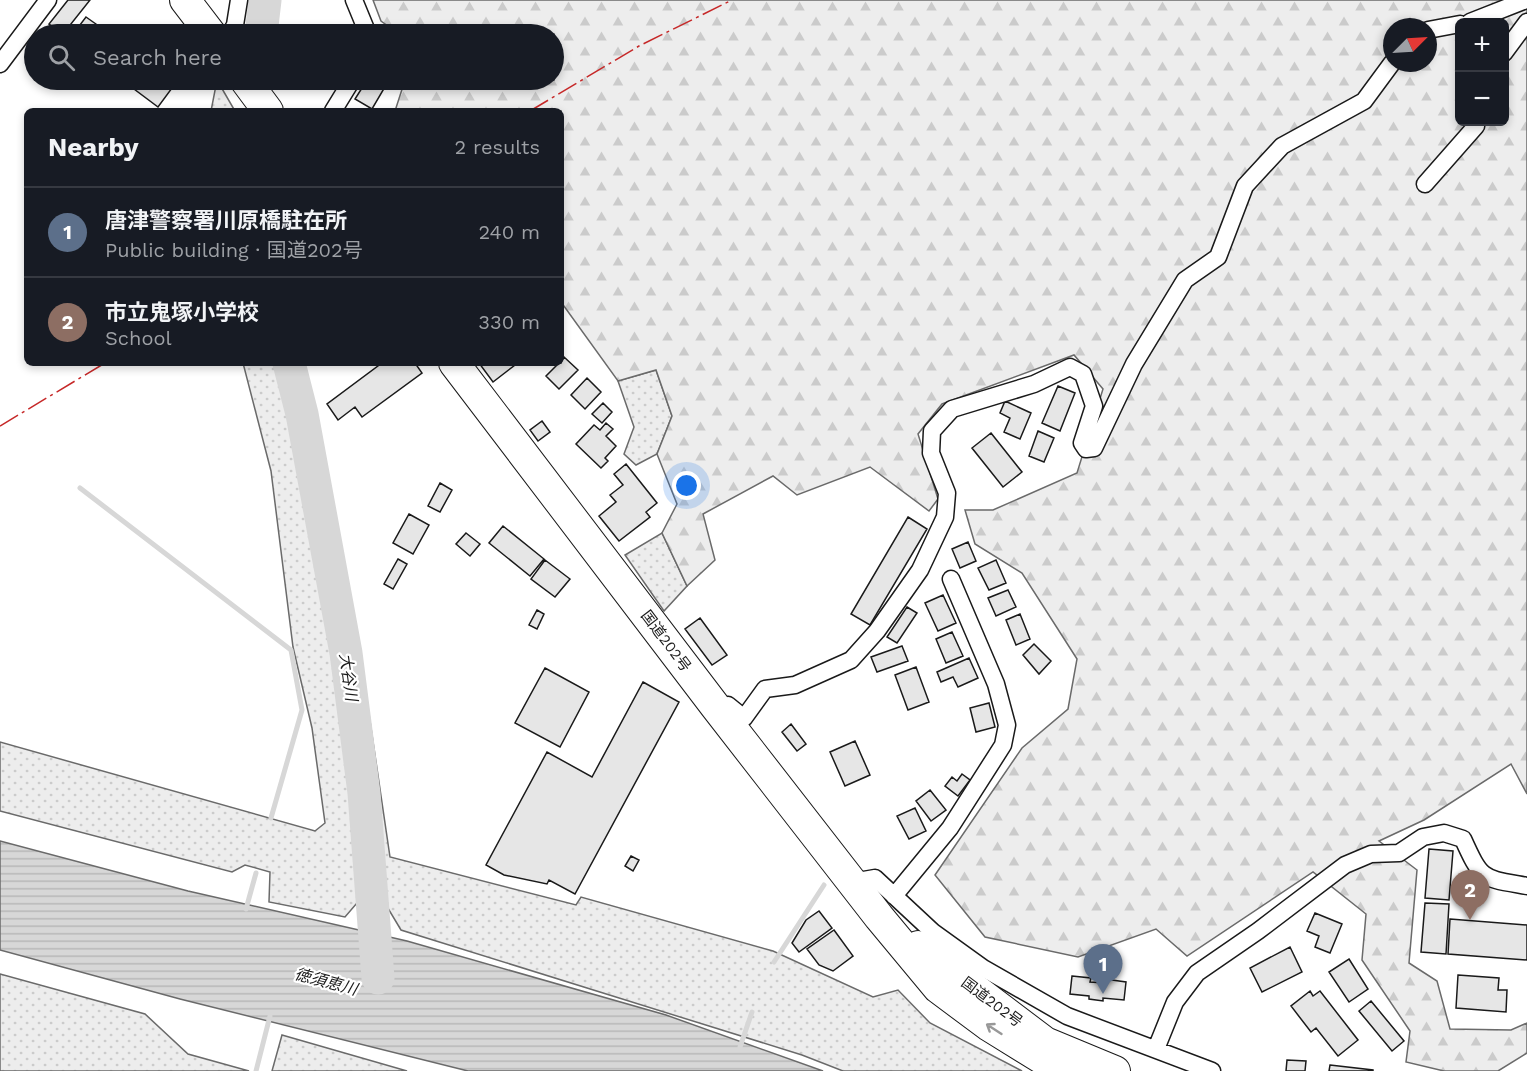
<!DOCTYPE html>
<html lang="en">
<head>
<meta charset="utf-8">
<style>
  :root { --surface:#171b24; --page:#20242c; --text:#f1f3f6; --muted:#9ea1a6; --line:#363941; --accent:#c62828 }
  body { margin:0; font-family:"Work Sans","Noto Sans JP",sans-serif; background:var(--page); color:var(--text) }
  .controls { position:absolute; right:18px; top:18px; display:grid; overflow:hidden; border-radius:9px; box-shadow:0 3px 9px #0003 }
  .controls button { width:54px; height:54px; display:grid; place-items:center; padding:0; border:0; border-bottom:2px solid var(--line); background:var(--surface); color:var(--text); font:30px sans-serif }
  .compass { position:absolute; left:1383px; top:18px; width:54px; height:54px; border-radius:50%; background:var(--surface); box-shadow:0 3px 9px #0003; rotate:66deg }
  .you { position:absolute; left:687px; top:486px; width:21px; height:21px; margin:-15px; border:4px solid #fff; border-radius:50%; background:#1a73e8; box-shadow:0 0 0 9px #1a73e833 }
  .badge { display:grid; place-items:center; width:39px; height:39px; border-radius:50%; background:var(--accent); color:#fff; font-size:20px; font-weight:700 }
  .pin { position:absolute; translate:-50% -50px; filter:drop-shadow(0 2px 3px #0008) }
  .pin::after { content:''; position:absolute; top:32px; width:21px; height:18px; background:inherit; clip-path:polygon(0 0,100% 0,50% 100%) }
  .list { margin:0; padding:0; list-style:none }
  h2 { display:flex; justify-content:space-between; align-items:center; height:78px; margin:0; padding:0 24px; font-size:26px }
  h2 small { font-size:20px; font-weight:400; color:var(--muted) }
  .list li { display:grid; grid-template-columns:39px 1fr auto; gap:18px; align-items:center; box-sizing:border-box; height:90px; padding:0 24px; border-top:2px solid var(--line) }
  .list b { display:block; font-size:22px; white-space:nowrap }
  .list p { margin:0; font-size:20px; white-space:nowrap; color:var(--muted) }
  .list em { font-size:20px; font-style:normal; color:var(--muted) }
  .icon { flex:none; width:33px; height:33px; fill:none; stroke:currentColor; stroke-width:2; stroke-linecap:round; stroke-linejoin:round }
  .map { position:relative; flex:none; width:1527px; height:1071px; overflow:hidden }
  .search { position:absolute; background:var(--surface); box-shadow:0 3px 9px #0003; left:24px; top:24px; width:540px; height:66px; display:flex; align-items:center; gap:15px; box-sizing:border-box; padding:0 21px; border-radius:33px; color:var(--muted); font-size:22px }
  .panel { position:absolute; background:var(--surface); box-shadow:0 3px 9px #0003; left:24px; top:108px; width:540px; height:258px; border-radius:9px }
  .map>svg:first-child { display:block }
  .grass { fill:url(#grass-dots); stroke:#6a6a6a; stroke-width:1.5 }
  .forest { fill:url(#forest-firs); stroke:#6a6a6a; stroke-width:1.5; fill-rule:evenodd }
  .water { fill:url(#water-rules); stroke:#6a6a6a; stroke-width:1.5 }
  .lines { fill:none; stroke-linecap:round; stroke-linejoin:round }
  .stream { stroke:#d7d7d7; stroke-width:5 }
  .river { stroke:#d7d7d7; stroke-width:33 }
  .building { fill:#e6e6e6; stroke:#1a1a1a; stroke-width:1.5 }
  .street-casing { stroke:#1a1a1a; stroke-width:19 }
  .highway-casing { stroke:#1a1a1a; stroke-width:32 }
  .street { stroke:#fff; stroke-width:16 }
  .highway { stroke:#fff; stroke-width:30 }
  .power { stroke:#c62828; stroke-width:1.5; stroke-dasharray:21 4.5 3 4.5; stroke-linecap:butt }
  .oneway { stroke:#989898 }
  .labels { text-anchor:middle; stroke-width:4.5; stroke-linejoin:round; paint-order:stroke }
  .street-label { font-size:15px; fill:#1a1a1a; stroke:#fff }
  .water-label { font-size:16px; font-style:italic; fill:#1a1a1a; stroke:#fff }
</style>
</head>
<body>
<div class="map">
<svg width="1527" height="1071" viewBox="0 0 1527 1071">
  <defs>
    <pattern id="grass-dots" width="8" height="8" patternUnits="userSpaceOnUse" patternTransform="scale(1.5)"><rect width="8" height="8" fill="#ededed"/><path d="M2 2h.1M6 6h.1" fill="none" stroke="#cbcbcb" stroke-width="1.8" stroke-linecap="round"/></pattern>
    <pattern id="forest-firs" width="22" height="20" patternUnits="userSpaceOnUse" patternTransform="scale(1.5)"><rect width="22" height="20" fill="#ededed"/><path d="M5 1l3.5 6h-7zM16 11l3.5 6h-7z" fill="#cbcbcb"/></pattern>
    <pattern id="water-rules" width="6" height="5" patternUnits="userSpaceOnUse" patternTransform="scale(1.5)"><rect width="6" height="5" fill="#d7d7d7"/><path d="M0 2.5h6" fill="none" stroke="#b8b8b8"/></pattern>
  </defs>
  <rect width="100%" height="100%" fill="#fff"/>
  <path class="grass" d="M217,80L235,111H211Z
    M243,363H278L292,413L337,656L363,896L345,917L269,902L270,872L245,865L232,872L0,811V742L315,831L325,823L312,728L293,647L271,471Z
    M656,370L672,416L657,454L636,465L624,454L634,427L618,381Z
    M662,533L687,586L664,611L625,555Z
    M360,653L390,857L576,905L581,897L773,951L873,997L898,990L930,1023L1022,1071H843L802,1055L401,930L386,905Z
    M0,974L145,1014L188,1054L249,1071H0Z
    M282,1035L407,1071H272Z"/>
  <path class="forest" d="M373,0H1524L1527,3V794L1511,764L1424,820L1379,841L1417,870L1409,963L1437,981L1450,1029L1511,1030L1527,1023V1053L1498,1071H1444L1406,1062L1410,1031L1362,960L1366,914L1313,872L1187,956L1156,929L1078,957L985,937L935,875L1022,748L1068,709L1077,659L1022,573L975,544L965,510H993L1077,473L1103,389L1074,355L942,404L918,434L938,499L929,511L870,467L797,495L773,476L703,514L715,560L687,586L662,533L677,504L657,454L672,416L656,370L618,381L561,302V111H395L405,80H554V34H399L381,21ZM1460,22H1504V122H1460ZM1392,27H1428V63H1392Z"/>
  <path class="water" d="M0,841L188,891L407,941L666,1015L823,1071H468L180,999L0,950Z"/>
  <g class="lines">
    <path class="stream" d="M80,488L291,650L302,710L271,818
      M246,909L256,873
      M774,962L824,885
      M740,1047L752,1012
      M256,1071L270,1016"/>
    <path class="river" d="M261,34L265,0
      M289,363L302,414L346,653L364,793L378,978"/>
  </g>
  <path class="building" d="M68,0H90L63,34L49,24Z
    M86,17L110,34H73Z
    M122,80H169L175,84L158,107Z
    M367,80H389L372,109L355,99Z
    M564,357L578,370L559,389L546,376L559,363H561Z
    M382,363H415L422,373L362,417L355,407L338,420L327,404Z
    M479,363H514L515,365L493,382Z
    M587,378L601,392L585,409L571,395Z
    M1058,386L1075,393L1060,431L1042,423Z
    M1005,401L1031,413L1020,439L1004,432L1010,418L1000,413Z
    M603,403L612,412L602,423L592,414Z
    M542,421L550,432L538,441L530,430Z
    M606,423L613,429L606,436L616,446L605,458L608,461L601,468L576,444L594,425L600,430Z
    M1038,431L1054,438L1044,462L1029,456Z
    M991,433L1022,472L1003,487L972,448Z
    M626,464L657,503L646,512L650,517L619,541L599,516L616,502L610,495L623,485L614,474Z
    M440,483L452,490L440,512L428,506Z
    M409,514L429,525L413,554L393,543Z
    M908,517L927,529L870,625L851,614Z
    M503,526L544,559L530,576L489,543Z
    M466,533L480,544L470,556L456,544Z
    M968,542L976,561L960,568L952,549Z
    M398,559L407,564L393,589L384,584Z
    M545,560L570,579L555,597L531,579Z
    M996,560L1006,583L989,590L978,568Z
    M1008,590L1016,607L996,616L988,598Z
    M943,595L956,623L938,631L925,603Z
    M907,607L917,613L897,643L887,637Z
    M537,610L544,614L537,629L529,625Z
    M1020,614L1030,639L1016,645L1006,620Z
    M700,618L727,655L712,665L685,629Z
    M952,632L963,656L946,663L936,639Z
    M1034,644L1051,661L1039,674L1023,655Z
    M902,646L908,661L877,672L871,657Z
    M969,658L978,678L958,687L953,677L941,682L937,672Z
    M916,667L929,702L908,710L895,675Z
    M545,668L589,692L560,747L515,723Z
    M643,682L679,702L575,894L549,880L547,884L504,875L486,865L547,752L592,777Z
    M989,703L995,727L976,732L970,708Z
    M791,724L806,744L797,751L782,732Z
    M855,741L870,775L845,786L830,752Z
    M962,774L970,780L958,796L945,786L952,777L957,781Z
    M930,790L946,810L931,821L916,801Z
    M915,808L926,831L909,839L897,816Z
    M1429,849L1453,851L1449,900L1425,898Z
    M631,856L639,860L633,871L625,866Z
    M1425,903L1449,904L1446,954L1421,952Z
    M819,911L832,928L799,952L792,943L806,920Z
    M1315,913L1342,924L1330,953L1315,947L1319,936L1307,931Z
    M1450,919L1527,925V960L1448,954Z
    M834,930L853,956L833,971L819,965L807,949Z
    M1290,947L1302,972L1262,992L1250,968Z
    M1349,959L1368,989L1349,1002L1329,972Z
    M1458,975L1499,978L1498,990H1507L1506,1012L1456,1008Z
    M1072,976L1091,978L1090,982L1105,983V979L1126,982L1124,1000L1103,998V1001L1089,999V996L1070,994Z
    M1310,991L1313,996L1320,991L1358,1040L1338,1056L1316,1028L1311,1032L1291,1006Z
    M1371,1001L1404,1041L1392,1051L1359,1011Z
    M1287,1060L1306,1061L1305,1071H1286Z
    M1330,1065L1373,1070V1071H1329Z"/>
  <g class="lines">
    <defs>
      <path id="street" d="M354,0L368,34
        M1470,22L1526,0
        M1428,30L1460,24
        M230,34L235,25L239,0
        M1504,53L1527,22
        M0,64L48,0
        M333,111L352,80
        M1425,184L1476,126L1475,122
        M725,706L728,705L744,718L765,689L795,685L851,660L877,631L920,570L945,517L947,493L931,453L932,431L952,409L1034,384L1070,367L1083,374L1094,406L1082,443L1086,449L1094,448L1134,364L1185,280L1218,257L1245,186L1282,146L1364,101L1392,63
        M852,882L875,878L933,932L983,968L1067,1016L1212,1071
        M894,896L950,828L1003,745L1007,725L996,684L951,579
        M1156,1049L1175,1002L1197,973L1258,931L1345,865L1371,854L1399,853L1423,837L1444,833L1463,839C1482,881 1482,878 1527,886"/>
      <path id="highway" d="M185,0L211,34
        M245,80L268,111
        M454,363L715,706L879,917L938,988L989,1026L1062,1071
        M918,946L1045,1042L1115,1071"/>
    </defs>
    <use href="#street" class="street-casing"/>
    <use href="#highway" class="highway-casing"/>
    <use href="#street" class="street"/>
    <use href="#highway" class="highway"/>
    <path class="power" d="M530,111L639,46L732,0
      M0,426L105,363"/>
  </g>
  <defs><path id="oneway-shaft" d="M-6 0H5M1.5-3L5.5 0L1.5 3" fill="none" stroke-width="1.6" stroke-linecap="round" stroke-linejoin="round" transform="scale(1.5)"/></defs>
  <use class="oneway" href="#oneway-shaft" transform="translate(994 1029) rotate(-147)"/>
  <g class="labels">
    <g class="street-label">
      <text transform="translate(666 641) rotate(53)" y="5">国道202号</text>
      <text transform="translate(992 1002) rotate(37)" y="5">国道202号</text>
    </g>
    <g class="water-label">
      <text transform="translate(349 677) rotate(82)" y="6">大谷川</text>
      <text transform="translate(326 981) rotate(15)" y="6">徳須恵川</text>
    </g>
  </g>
</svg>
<div class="controls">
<button>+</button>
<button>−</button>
</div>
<svg class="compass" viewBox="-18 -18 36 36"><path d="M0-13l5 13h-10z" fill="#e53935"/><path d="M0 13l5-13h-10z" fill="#9ea1a6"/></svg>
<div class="you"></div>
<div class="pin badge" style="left:1103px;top:994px;background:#5c6f8a">1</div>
<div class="pin badge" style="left:1470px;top:920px;background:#8d6e63">2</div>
<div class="search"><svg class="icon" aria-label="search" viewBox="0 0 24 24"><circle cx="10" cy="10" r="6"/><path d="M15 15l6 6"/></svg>Search here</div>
<section class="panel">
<h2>Nearby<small>2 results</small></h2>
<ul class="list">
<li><span class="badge" style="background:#5c6f8a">1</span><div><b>唐津警察署川原橋駐在所</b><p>Public building · 国道202号</p></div><em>240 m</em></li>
<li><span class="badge" style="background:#8d6e63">2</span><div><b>市立鬼塚小学校</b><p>School</p></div><em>330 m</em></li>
</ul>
</section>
</div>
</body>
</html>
